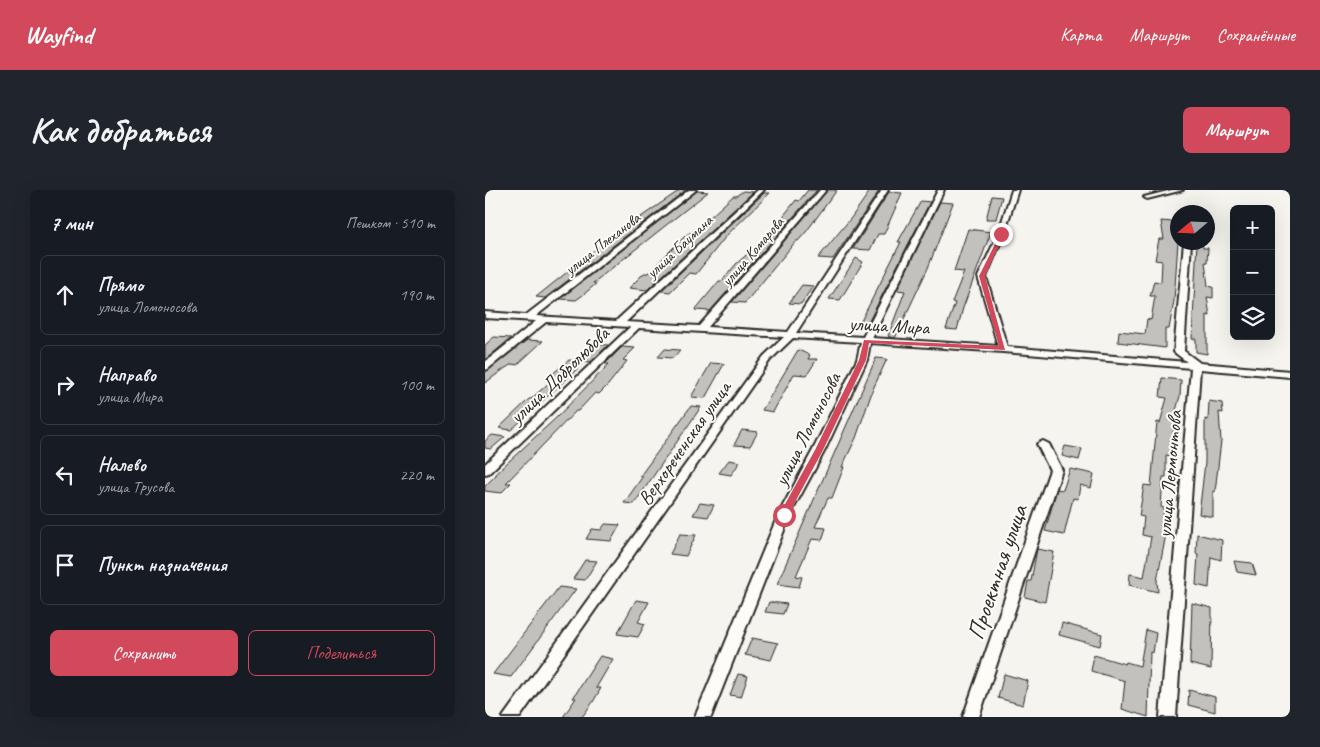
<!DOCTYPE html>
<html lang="ru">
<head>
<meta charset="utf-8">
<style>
  :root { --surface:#171b24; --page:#20242c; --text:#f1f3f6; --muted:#9ea1a6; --line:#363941; --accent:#d1495b }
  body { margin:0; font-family:Caveat,sans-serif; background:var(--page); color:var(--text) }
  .controls { position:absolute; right:15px; top:15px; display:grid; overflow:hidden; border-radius:8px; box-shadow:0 5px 20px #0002 }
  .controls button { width:45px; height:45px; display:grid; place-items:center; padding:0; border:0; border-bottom:1px solid var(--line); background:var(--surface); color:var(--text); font:25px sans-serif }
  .compass { position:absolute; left:685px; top:15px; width:45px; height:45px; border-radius:50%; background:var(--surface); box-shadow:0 5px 20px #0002; rotate:251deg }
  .stop { position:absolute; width:15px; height:15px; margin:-11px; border:4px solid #d1495b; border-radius:50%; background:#fff }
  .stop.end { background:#d1495b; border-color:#fff; box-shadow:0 1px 5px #0008 }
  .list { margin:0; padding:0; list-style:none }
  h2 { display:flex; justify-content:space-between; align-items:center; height:65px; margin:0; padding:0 20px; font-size:21px }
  h2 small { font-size:16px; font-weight:400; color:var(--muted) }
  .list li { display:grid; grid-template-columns:32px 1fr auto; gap:15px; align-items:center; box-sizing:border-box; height:80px; margin:0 10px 10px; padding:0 10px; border:1px solid var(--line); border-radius:8px }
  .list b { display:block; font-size:19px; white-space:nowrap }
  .list p { margin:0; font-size:16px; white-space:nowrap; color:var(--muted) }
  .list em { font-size:16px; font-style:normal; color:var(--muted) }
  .actions { display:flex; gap:10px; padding:15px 20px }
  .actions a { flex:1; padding:11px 0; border:1px solid var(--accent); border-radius:8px; text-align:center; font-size:18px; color:var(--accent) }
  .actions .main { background:var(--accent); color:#fff }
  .icon { flex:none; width:28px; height:28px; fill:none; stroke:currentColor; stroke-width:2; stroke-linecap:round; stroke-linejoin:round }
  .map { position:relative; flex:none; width:805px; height:527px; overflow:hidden; border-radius:8px }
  header { display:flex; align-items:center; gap:30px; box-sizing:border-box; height:70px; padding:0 25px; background:var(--accent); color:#fff }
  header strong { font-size:24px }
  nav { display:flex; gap:28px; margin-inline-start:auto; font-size:18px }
  .intro { display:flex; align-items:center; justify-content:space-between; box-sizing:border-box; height:120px; padding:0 30px }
  h1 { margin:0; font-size:35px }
  .button { padding:12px 22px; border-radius:8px; background:var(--accent); color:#fff; font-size:18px; font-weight:700 }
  main { display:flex; gap:30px; padding:0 30px }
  aside { flex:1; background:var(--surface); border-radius:8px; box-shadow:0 5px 20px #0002 }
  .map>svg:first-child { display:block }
  .building { fill:#c2c1be; stroke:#2b2b2b }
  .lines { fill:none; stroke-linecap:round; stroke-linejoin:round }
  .minor-casing { stroke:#2b2b2b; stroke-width:4 }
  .minor { fill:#fdfcf7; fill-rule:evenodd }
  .route { fill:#d1495b }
  .labels { text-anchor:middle; stroke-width:4; stroke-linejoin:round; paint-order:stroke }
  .far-street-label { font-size:16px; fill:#2b2b2b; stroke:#fdfcf7 }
  .street-label { font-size:20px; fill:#2b2b2b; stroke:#fdfcf7 }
  .near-street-label { font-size:24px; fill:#2b2b2b; stroke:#fdfcf7 }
</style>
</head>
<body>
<header>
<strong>Wayfind</strong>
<nav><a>Карта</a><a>Маршрут</a><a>Сохранённые</a></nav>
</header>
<div class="intro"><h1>Как добраться</h1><a class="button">Маршрут</a></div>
<main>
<aside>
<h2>7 мин<small>Пешком · 510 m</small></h2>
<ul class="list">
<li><svg class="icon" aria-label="ahead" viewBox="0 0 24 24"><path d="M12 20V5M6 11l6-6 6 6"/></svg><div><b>Прямо</b><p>улица Ломоносова</p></div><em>190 m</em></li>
<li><svg class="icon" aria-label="right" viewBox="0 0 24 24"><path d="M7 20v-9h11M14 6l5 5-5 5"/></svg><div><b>Направо</b><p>улица Мира</p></div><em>100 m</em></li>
<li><svg class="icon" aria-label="left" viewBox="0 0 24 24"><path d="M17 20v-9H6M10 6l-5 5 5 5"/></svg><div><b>Налево</b><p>улица Трусова</p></div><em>220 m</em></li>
<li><svg class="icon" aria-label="arrive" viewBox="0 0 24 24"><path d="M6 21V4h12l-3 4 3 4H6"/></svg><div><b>Пункт назначения</b></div></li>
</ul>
<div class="actions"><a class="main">Сохранить</a><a>Поделиться</a></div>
</aside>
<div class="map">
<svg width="805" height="527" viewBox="0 0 805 527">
  <rect width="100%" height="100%" fill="#f5f4ef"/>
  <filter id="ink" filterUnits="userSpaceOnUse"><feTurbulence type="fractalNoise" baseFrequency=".02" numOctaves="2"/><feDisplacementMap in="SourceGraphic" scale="10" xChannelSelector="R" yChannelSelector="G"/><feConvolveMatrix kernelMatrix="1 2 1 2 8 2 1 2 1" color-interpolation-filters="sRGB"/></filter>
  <g filter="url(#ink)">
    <path class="building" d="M195,0H201L60,108L51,107L121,51Z
      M323,0H332L225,121L210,120L234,91H237L251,74L282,47L311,10L314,11Z
      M343,0H352L321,42L313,51H311L260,113L247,112Z
      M212,1L223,2L108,93H112L98,105L91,110L75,109Z
      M258,1L268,2L162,100L144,98L159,83H163L202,44L210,41L248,6H251Z
      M385,1H394L348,69L333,68L366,28Z
      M404,2L417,3L399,44H393L385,60L368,59Z
      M279,3H285L242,45L211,84L204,83L185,102L176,101Z
      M507,6L517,7L511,29H501Z
      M436,11L445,12L384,131H376L416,52H413Z
      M455,12L468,13L443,78L410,148L405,147L403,146L420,101L412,100Z
      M676,31L688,32L693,52L689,111L684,139H680V158L633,152L634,141L660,144L662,129L666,130L670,106H665L669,91L676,92L677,71L670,70L674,49H679Z
      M483,39L506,42L478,118L472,140L461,139L470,113L467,112L479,82L469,81Z
      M712,52H717L718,58H723L722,72H720L723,96L728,97V108L722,107L725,126L722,125V164L711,162V149H707Z
      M371,68L378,72L355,110L344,109Z
      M317,95L328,96L316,114L304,113Z
      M9,147L26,148L0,170V155Z
      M42,150L58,151L32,175L27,174L19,179L0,193V182Z
      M106,154L123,155L106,172L90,170Z
      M137,157L150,158L138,170L142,171L123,195L114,204L110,203L93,221H91L21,293H26L16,303L0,301V296L12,284H10L72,227L124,174H120Z
      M180,159L195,160L188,168L173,167Z
      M313,160L325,165L323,169H332L322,185L309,184L288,222L277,220Z
      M391,168L402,169L388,199L371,248L357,277H359L347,308H343L330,337L341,338L337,350L327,349L311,386L317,387L314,397L292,394Z
      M84,170L100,172L26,240L14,238L44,209H46L66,191L60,190Z
      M226,173L239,174L220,208L206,207Z
      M677,188L696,190L695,206L689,228L687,266L681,265V287H678L676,317L679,318L677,338L682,339L672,391L673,402L644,395L645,384L659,387L666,347L657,345L659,327L654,326L659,295L666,296L672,232L675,233L682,208L675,207Z
      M724,211L737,213L738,223L734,222L736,251L730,302L728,301V327L714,324L720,273V229L723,230Z
      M206,216L216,217L149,314L139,313L158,286H155Z
      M257,240L273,242L265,256L249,255Z
      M7,245L20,247L6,259L0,258V251Z
      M580,256L597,259L594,270L577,266Z
      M244,270L255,272L246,285L234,283Z
      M585,279L609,284L606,298L595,295L593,309L588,308L579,345L560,341L572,299L578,300Z
      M215,313L229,315L223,327L208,325Z
      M120,334L135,335L126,351L101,349L107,339L116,340Z
      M195,344L211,345L201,366L185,364Z
      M712,344L737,350L736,370L726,367L724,398L711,395L713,364H711Z
      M552,359L569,362L560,412L540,407L543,391H546Z
      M100,370L112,371L100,390L88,389Z
      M749,371L767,373L771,385L752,382Z
      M74,397L91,399L26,487L8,484Z
      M151,410L164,412L153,432L160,434L153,447L132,444Z
      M284,412L302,414L298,424L280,422Z
      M707,413L727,418L726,479L705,474Z
      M577,433L617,444L615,456L574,445Z
      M661,440L671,443L668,463L665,462L663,527L637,519L640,491L606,481L609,465L640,474L641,472L655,476Z
      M267,448L293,453L286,470L260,465Z
      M115,466L128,469L111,498H116L108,512L97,527H78L91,508H88Z
      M253,484L263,486L256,507L245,505Z
      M519,484L543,491L538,515L513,508Z
      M704,500L730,507V522L703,515Z"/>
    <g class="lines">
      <defs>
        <path id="minor" d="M204,0H211L51,126L131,131L273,0H279L141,132L214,136L335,0H341L223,137L303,142L397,0H403L311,143L378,147L453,0H459L387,148L513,156L493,87L513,44L527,0H533L519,44L501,87L522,157L702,172L689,162L699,52H706L699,161L715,173L805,181V187L715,179L691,527H675L706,178L518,162L385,153L382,170L340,260L305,325L226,527H210L293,325L328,260L372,170L376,152L308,148L285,170L35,527H18L279,166L299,147L154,138L4,283L0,284V274L145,137L61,132L3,179L0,180V172L51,131L0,128V122L41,125Z
          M687,0H698L662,9L659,7Z
          M558,251L564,254L577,280L494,527H478L565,280L552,254Z"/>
      </defs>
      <use href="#minor" class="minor-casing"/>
      <use href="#minor" class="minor"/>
    </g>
  </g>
  <path class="route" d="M516,42L519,44L500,86L520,160L384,153L381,170L338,260L302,327H296L294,325L330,260L374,170L379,150L514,156L494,86Z"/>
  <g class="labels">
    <g class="far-street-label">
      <text transform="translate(117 53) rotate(-38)" y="6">улица Плеханова</text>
      <text transform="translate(194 56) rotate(-43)" y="6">улица Баумана</text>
      <text transform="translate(267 61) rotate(-49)" y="6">улица Комарова</text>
    </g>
    <g class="street-label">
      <text transform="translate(404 135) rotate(3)" y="7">улица Мира</text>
      <text transform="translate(74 185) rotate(-44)" y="7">улица Добролюбова</text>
      <text transform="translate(322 239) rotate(-63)" y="7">улица Ломоносова</text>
      <text transform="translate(199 253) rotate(-55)" y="7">Верхореченская улица</text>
      <text transform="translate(684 284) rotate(-85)" y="7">улица Лермонтова</text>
    </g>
    <g class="near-street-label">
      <text transform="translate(512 382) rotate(-71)" y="8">Проектная улица</text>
    </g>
  </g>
</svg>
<div class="controls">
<button>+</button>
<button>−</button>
<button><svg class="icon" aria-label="layers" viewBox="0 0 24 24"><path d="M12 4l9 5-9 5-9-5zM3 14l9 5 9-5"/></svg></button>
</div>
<svg class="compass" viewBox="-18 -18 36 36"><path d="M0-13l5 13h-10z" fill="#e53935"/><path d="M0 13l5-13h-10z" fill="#9ea1a6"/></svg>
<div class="stop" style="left:299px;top:325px"></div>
<div class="stop end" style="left:516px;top:44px"></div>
</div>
</main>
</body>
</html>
